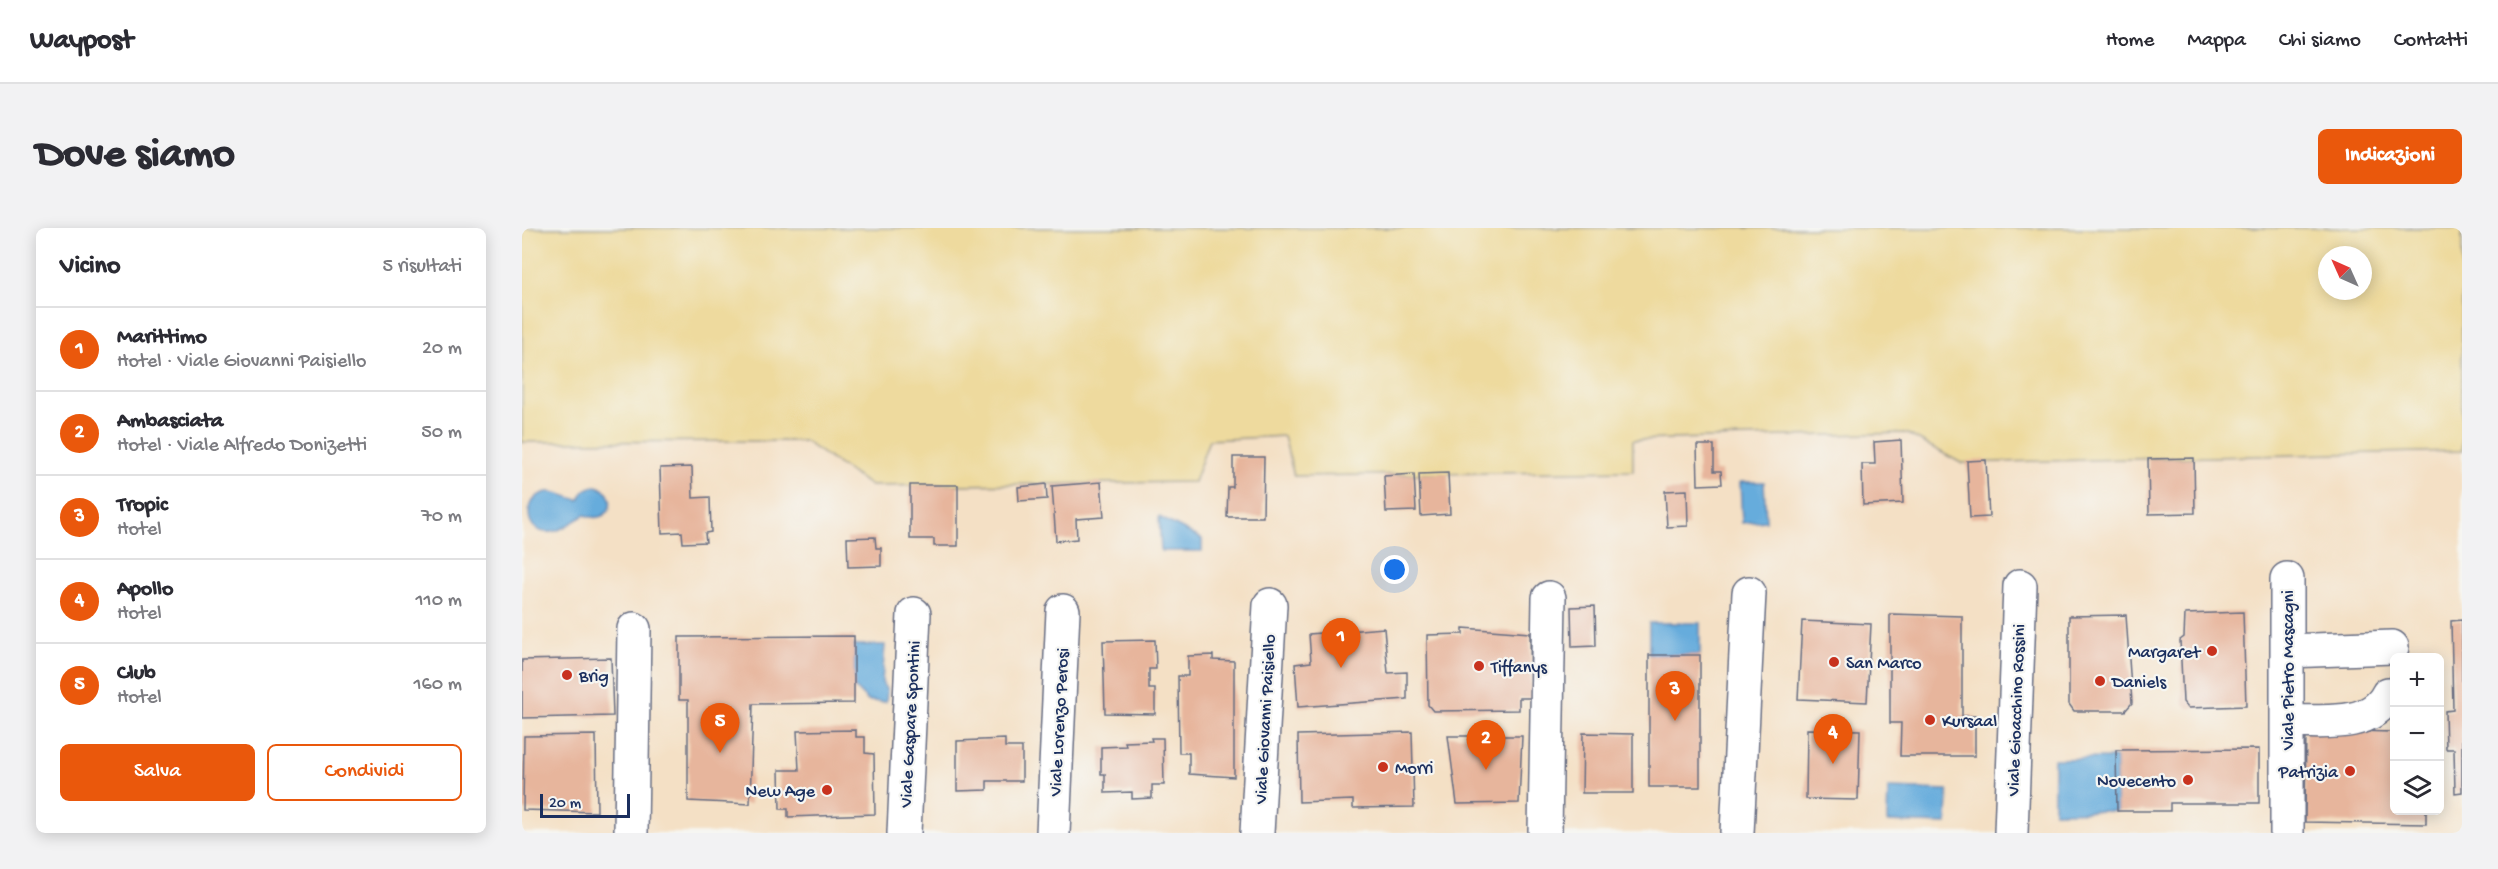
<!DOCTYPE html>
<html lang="it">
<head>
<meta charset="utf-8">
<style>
  :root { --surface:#fff; --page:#f2f2f3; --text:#2b2b33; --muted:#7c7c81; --line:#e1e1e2; --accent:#ea580c }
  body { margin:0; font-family:"Gochi Hand",sans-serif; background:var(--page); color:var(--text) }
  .controls { position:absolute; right:18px; bottom:18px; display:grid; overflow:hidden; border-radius:9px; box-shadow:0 3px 15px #0003 }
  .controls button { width:54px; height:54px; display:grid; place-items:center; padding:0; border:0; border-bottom:2px solid var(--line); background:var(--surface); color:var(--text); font:30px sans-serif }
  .compass { position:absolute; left:1796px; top:18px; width:54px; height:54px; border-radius:50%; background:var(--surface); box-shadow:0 3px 15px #0003; rotate:315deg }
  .scale { position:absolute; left:18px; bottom:15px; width:90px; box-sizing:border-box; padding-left:6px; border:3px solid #1b2f5e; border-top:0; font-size:16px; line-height:21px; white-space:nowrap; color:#1b2f5e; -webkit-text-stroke:4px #f6f6f2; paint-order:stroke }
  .you { position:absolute; left:873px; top:342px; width:21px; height:21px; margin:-15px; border:4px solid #fff; border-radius:50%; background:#1a73e8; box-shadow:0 0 0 9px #1a73e833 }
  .badge { display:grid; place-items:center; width:39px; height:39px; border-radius:50%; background:var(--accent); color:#fff; font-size:20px; font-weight:700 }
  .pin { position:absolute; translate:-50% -50px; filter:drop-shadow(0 2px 3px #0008) }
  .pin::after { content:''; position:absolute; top:32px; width:21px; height:18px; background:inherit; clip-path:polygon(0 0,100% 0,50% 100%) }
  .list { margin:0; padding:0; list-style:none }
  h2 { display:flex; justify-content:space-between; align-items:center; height:78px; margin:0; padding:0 24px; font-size:26px }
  h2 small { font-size:20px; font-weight:400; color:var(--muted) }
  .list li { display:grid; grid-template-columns:39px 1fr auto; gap:18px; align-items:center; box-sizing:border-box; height:84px; padding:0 24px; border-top:2px solid var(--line) }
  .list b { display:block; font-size:22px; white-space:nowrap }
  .list p { margin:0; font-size:20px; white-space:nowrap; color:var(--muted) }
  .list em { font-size:20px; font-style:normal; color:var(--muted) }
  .actions { display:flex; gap:12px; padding:18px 24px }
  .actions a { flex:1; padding:14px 0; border:2px solid var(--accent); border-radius:9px; text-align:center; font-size:21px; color:var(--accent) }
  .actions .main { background:var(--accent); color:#fff }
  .icon { flex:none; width:33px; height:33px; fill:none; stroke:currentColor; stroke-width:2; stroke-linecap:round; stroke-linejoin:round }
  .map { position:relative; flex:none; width:1940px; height:605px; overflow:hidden; border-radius:9px }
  header { display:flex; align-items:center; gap:36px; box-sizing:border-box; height:84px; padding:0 30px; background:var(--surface); border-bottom:2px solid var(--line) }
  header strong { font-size:28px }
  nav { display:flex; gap:33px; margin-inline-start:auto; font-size:21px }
  .intro { display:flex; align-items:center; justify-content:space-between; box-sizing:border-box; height:144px; padding:0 36px }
  h1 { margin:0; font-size:42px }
  .button { padding:15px 27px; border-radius:9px; background:var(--accent); color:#fff; font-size:21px; font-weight:700 }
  main { display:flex; gap:36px; padding:0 36px }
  aside { flex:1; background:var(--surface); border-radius:9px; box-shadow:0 3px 15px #0003 }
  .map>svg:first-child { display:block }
  .sand { fill:#eeda9e; stroke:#84847e; stroke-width:1.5; fill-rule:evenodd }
  .water { fill:#66acdc; stroke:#406e9d; stroke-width:1.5 }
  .building { fill:#e7b59c }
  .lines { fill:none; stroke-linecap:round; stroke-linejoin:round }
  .minor-casing { stroke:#676d82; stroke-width:36 }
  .minor { stroke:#fff; stroke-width:33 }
  .poi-dot { fill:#c8321e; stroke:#f6f6f2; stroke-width:2 }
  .labels { text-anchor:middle; stroke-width:4.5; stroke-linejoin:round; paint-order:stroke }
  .poi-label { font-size:18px; fill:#1b2f5e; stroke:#f6f6f2; text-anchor:start }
  .street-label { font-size:18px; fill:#1b2f5e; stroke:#f6f6f2 }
</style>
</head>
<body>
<header>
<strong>Waypost</strong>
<nav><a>Home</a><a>Mappa</a><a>Chi siamo</a><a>Contatti</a></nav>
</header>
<div class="intro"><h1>Dove siamo</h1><a class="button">Indicazioni</a></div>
<main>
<aside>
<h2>Vicino<small>5 risultati</small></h2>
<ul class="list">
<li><span class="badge">1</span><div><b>Marittimo</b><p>Hotel · Viale Giovanni Paisiello</p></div><em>20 m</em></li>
<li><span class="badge">2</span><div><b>Ambasciata</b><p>Hotel · Viale Alfredo Donizetti</p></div><em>50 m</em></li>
<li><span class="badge">3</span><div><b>Tropic</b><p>Hotel</p></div><em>70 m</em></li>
<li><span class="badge">4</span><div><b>Apollo</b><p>Hotel</p></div><em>110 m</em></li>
<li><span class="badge">5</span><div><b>Club</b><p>Hotel</p></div><em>160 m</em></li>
</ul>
<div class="actions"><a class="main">Salva</a><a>Condividi</a></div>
</aside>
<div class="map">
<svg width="1940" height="605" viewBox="0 0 1940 605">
  <rect width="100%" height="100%" fill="#f6f6f2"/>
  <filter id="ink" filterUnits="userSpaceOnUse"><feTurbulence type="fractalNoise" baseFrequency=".0167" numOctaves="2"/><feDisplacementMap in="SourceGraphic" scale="12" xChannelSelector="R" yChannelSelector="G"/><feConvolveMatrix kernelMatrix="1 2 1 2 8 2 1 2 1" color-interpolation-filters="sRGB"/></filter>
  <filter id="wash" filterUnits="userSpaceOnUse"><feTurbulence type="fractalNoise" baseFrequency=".008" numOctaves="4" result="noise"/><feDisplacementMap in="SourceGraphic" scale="24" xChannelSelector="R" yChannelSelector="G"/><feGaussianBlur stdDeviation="1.35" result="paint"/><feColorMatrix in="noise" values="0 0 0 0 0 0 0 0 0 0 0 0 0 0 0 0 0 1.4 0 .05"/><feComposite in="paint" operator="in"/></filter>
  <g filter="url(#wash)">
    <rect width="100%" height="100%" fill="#f4e0c5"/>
    <path class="sand" d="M0,0H1940V223L1439,235L1384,205L1111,212V243L772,248L762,208L687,212L672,254L349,258L282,213L0,214ZM1805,27H1841V63H1805Z"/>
    <path class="water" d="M1218,254H1242L1244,293L1220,295Z
      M75,258C100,268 87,298 63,287C52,292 41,303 29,304C1,307 0,269 25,264C35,263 47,270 57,272C61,263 64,259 75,258Z
      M637,289L680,311V323H639Z
      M1127,395H1178V427H1127Z
      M332,417H363L360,454L365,463L364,474L346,473L332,459Z
      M1594,530L1595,583L1532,584V531Z
      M1366,560L1426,562L1425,596L1365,594Z"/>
    <g id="blocks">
      <path class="building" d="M1379,212L1381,275L1341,277L1340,236H1353L1352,214Z
        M1175,217H1192V243H1199L1200,256L1176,257Z
        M711,229H742L741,289H705L706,259H711Z
        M1672,230L1673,285L1627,286L1626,231Z
        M1464,232L1467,289L1448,290L1445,233Z
        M170,239L171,270L188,269L189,304L183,305L184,314L161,315L160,304L140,305L138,240Z
        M926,245L928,286L899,288L897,246Z
        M892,246L894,283L864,284L862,248Z
        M579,254L582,289L554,291L555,311L534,313L530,258Z
        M524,256L525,271L497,273L496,259Z
        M388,257H436V318H412V311H388Z
        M1165,262L1166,298L1145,299L1143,263Z
        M353,309L354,320H359V338L326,339L325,310Z
        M1073,378L1074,418L1050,419L1049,379Z
        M1721,384L1724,478L1666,480L1661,474L1658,412L1662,409L1663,386Z
        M1368,386L1440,388V488H1453V528H1378L1379,495H1368Z
        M1604,387L1610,475L1603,483H1552L1547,476V388Z
        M1940,392V564L1933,565L1932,521H1924L1923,483L1931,482L1929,393Z
        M1280,393L1349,396L1345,474L1276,471Z
        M862,400L866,445L885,444V471L776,479L773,436L789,434L787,406Z
        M941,400L1008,405L1009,470H997V482L911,483L906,477L905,407L941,406Z
        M332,408V475L231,476L228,576L166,573V472H157V409Z
        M633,412L634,441H627V461H633V486L583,485L581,413Z
        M691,427V432L712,433V549L667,546V525H657L656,448H666V428Z
        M1127,427H1178V559H1127Z
        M89,430L91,488L0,490V432Z
        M1285,501L1338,502L1336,572L1284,571Z
        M334,502V509H343V525L352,526L353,586L266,589V581H258L257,542H277L275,503Z
        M1784,502L1872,504V582H1904V596L1783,594Z
        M890,504L892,579L831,580V572L777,574L776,507Z
        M1061,505L1111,506V565H1060Z
        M74,507L75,584L1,582L2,508Z
        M926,508H1000L997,575L935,576Z
        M629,510H641L642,557H630V570L610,571V564L583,565V546H579V519L604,518L603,514L630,513Z
        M483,511V519H500V553H465V562L435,563V513Z
        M1737,521V575H1648V583H1595L1594,522Z"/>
    </g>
  </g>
  <g filter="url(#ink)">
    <use href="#blocks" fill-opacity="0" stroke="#676d82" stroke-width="1.5"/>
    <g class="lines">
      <defs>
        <path id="minor" d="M1766,423L1870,419
          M1765,493C1798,493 1849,501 1866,466
          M109,605L112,401
          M382,605L392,386
          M531,605L541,383
          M735,605L748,377
          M1023,605L1027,370
          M1215,605L1227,365
          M1489,605L1498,358
          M1765,605V351"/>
      </defs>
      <use href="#minor" class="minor-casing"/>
      <use href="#minor" class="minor"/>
    </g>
  </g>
  <g class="poi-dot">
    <circle cx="1690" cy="423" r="6"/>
    <circle cx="1312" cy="434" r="6"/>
    <circle cx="957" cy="438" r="6"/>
    <circle cx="45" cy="447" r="6"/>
    <circle cx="1578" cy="453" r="6"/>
    <circle cx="1408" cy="492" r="6"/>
    <circle cx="861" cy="539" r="6"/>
    <circle cx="1828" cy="543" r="6"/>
    <circle cx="1666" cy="552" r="6"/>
    <circle cx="305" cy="562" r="6"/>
  </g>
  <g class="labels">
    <g class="poi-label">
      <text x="1678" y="429" text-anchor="end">Margaret</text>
      <text x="1324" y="440">San Marco</text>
      <text x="969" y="444">Tiffanys</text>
      <text x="57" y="453">Brig</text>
      <text x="1590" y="459">Daniels</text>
      <text x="1420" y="498">Kursaal</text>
      <text x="873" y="545">Morri</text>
      <text x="1816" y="549" text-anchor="end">Patrizia</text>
      <text x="1654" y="558" text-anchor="end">Novecento</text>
      <text x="293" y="568" text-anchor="end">New Age</text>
    </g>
    <g class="street-label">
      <text transform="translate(1765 442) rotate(-90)" y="6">Viale Pietro Mascagni</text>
      <text transform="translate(1493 482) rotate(-88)" y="6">Viale Gioacchino Rossini</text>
      <text transform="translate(742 491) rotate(-87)" y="6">Viale Giovanni Paisiello</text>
      <text transform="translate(536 494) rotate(-87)" y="6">Viale Lorenzo Perosi</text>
      <text transform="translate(387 496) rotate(-87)" y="6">Viale Gaspare Spontini</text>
    </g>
  </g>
</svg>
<div class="controls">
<button>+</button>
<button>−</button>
<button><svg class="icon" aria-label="layers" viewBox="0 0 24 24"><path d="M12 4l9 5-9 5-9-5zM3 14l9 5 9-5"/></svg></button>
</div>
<svg class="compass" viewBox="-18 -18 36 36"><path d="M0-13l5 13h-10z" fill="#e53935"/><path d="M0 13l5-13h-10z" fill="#7c7c81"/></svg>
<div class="scale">20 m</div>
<div class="you"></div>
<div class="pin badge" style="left:819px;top:440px">1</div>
<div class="pin badge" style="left:964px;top:542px">2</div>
<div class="pin badge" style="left:1153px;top:493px">3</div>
<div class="pin badge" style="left:1311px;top:536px">4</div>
<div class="pin badge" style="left:198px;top:525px">5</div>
</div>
</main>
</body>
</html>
